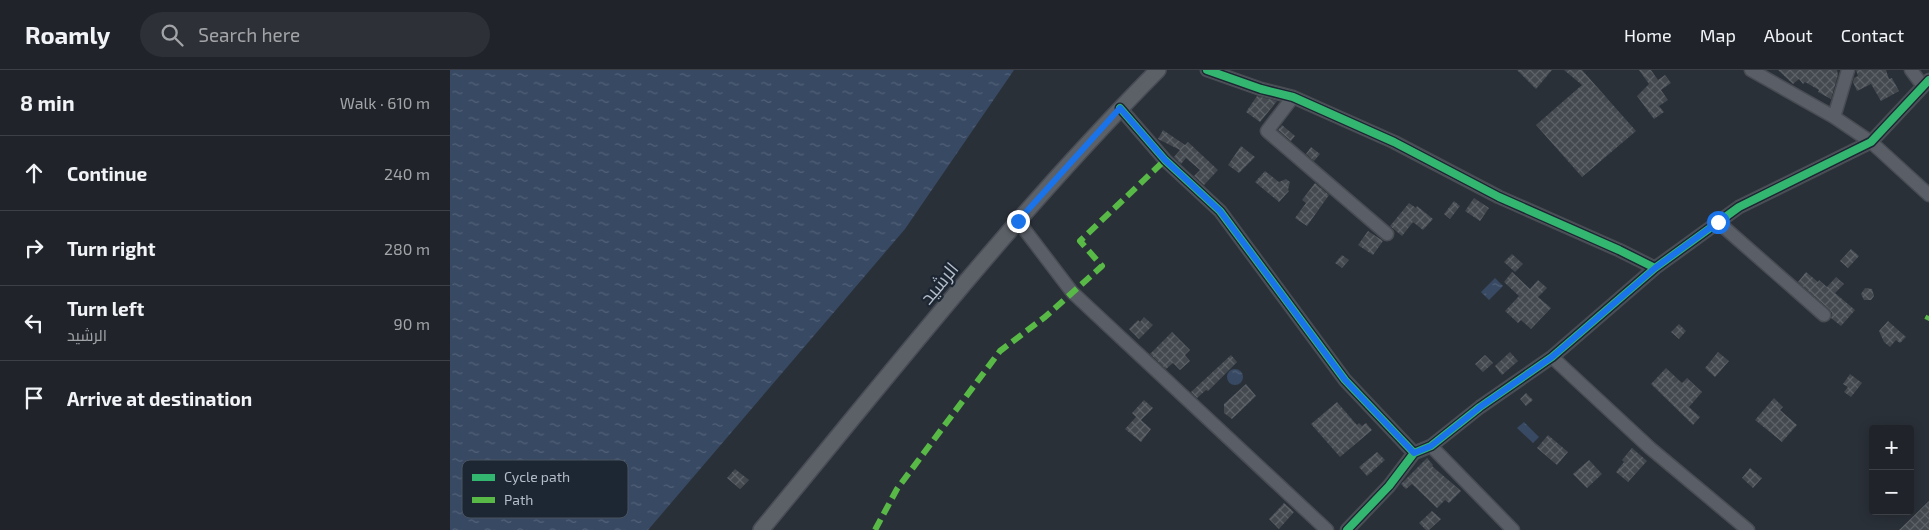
<!DOCTYPE html>
<html lang="en">
<head>
<meta charset="utf-8">
<style>
  :root { --surface:#20242a; --page:#2d3036; --text:#f1f3f6; --muted:#a2a4a8; --line:#3d4147 }
  body { margin:0; font-family:"Exo 2",Cairo,sans-serif; background:var(--page); color:var(--text) }
  .controls { position:absolute; right:15px; bottom:15px; display:grid; overflow:hidden; border-radius:5px; box-shadow:0 2px 12px #0003 }
  .controls button { width:45px; height:45px; display:grid; place-items:center; padding:0; border:0; border-bottom:1px solid var(--line); background:var(--surface); color:var(--text); font:25px sans-serif }
  .stop { position:absolute; width:15px; height:15px; margin:-11px; border:4px solid #1a73e8; border-radius:50%; background:#fff }
  .stop.end { background:#1a73e8; border-color:#fff; box-shadow:0 1px 5px #0008 }
  .list { margin:0; padding:0; list-style:none }
  h2 { display:flex; justify-content:space-between; align-items:center; height:65px; margin:0; padding:0 20px; font-size:21px }
  h2 small { font-size:16px; font-weight:400; color:var(--muted) }
  .list li { display:grid; grid-template-columns:32px 1fr auto; gap:15px; align-items:center; box-sizing:border-box; height:75px; padding:0 20px; border-top:1px solid var(--line) }
  .list b { display:block; font-size:19px; white-space:nowrap }
  .list p { margin:0; font-size:16px; white-space:nowrap; color:var(--muted) }
  .list em { font-size:16px; font-style:normal; color:var(--muted) }
  .icon { flex:none; width:28px; height:28px; fill:none; stroke:currentColor; stroke-width:2; stroke-linecap:round; stroke-linejoin:round }
  .map { position:relative; flex:none; width:1479px; height:460px; overflow:hidden }
  header { display:flex; align-items:center; gap:30px; box-sizing:border-box; height:70px; padding:0 25px; background:var(--surface); border-bottom:1px solid var(--line) }
  header strong { font-size:24px }
  nav { display:flex; gap:28px; margin-inline-start:auto; font-size:18px }
  .search { width:350px; height:45px; background:var(--page); display:flex; align-items:center; gap:12px; box-sizing:border-box; padding:0 18px; border-radius:28px; color:var(--muted); font-size:19px }
  main { display:flex }
  aside { flex:1; background:var(--surface) }
  .map>svg:first-child { display:block }
  .water { fill:url(#water-ripples) }
  .building { fill:url(#building-cross-hatch) }
  .lines { fill:none; stroke-linecap:round; stroke-linejoin:round }
  .minor-casing { stroke:#484c53; stroke-width:15 }
  .major-casing { stroke:#484c55; stroke-width:18 }
  .minor { stroke:#5a5e66; stroke-width:12 }
  .major { stroke:#5c6168; stroke-width:15 }
  .quiet { stroke:#58b947; stroke-width:6; stroke-dasharray:12 6; stroke-linecap:butt }
  .cycleway-casing { stroke:#1d2633; stroke-width:11 }
  .cycleway { stroke:#33b770; stroke-width:8 }
  .route { stroke:#1a73e8; stroke-width:6 }
  .labels { text-anchor:middle; stroke-width:4.5; stroke-linejoin:round; paint-order:stroke }
  .street-label { font-size:19px; fill:#b4bcc9; stroke:#1d2633 }
  .key { fill:#1d2633; stroke:#4a5360; stroke-width:1 }
  .key-label { font-size:14px; fill:#b4bcc9 }
</style>
</head>
<body>
<header>
<strong>Roamly</strong>
<div class="search"><svg class="icon" aria-label="search" viewBox="0 0 24 24"><circle cx="10" cy="10" r="6"/><path d="M15 15l6 6"/></svg>Search here</div>
<nav><a>Home</a><a>Map</a><a>About</a><a>Contact</a></nav>
</header>
<main>
<aside>
<h2>8 min<small>Walk · 610 m</small></h2>
<ul class="list">
<li><svg class="icon" aria-label="ahead" viewBox="0 0 24 24"><path d="M12 20V5M6 11l6-6 6 6"/></svg><div><b>Continue</b></div><em>240 m</em></li>
<li><svg class="icon" aria-label="right" viewBox="0 0 24 24"><path d="M7 20v-9h11M14 6l5 5-5 5"/></svg><div><b>Turn right</b></div><em>280 m</em></li>
<li><svg class="icon" aria-label="left" viewBox="0 0 24 24"><path d="M17 20v-9H6M10 6l-5 5 5 5"/></svg><div><b>Turn left</b><p>الرشيد</p></div><em>90 m</em></li>
<li><svg class="icon" aria-label="arrive" viewBox="0 0 24 24"><path d="M6 21V4h12l-3 4 3 4H6"/></svg><div><b>Arrive at destination</b></div></li>
</ul>
</aside>
<div class="map">
<svg width="1479" height="460" viewBox="0 0 1479 460">
  <defs>
    <pattern id="water-ripples" width="26" height="14" patternUnits="userSpaceOnUse" patternTransform="scale(1.25)"><rect width="26" height="14" fill="#384963"/><path d="M2 4q2-2 4 0t4 0M15 11q2-2 4 0t4 0" fill="none" stroke="#526178"/></pattern>
    <pattern id="building-cross-hatch" width="8" height="8" patternUnits="userSpaceOnUse" patternTransform="scale(1.25)"><rect width="8" height="8" fill="#444950"/><path d="M0 0l8 8M0 8l8-8" fill="none" stroke="#5d6168"/></pattern>
  </defs>
  <rect width="100%" height="100%" fill="#2a3038"/>
  <path class="water" d="M0,0H564L455,159L198,460H0Z
    M1045,208L1053,216L1039,230L1031,222Z
    M777 307a8 8 0 1 1 16 0a8 8 0 1 1-16 0Z
    M1074,352L1089,367L1083,373L1067,358Z"/>
  <path class="building" d="M1067,0H1102L1086,19Z
    M1114,0H1132L1186,61L1132,107L1086,55L1132,15Z
    M1189,0H1201L1208,10L1215,5L1221,13L1211,20L1218,30L1209,36L1214,42L1204,49L1187,26L1199,14Z
    M1328,0H1387L1388,5L1381,29L1368,22L1369,20L1355,12L1353,14L1349,9L1343,14Z
    M1406,0H1436L1439,9L1442,8L1449,21L1431,31L1421,14L1407,21L1403,12L1404,8L1408,6Z
    M807,26L827,31L810,52L796,42Z
    M832,55L845,66L841,71L828,60Z
    M713,60L735,75L738,72L768,100L754,115L744,106L750,100L736,88L731,94L724,87L730,80L708,69Z
    M791,76L805,87L789,103L778,95Z
    M861,77L870,84L864,91L856,84Z
    M815,101L829,112L836,109L840,112L838,120L839,121L829,132L805,112Z
    M865,113L879,125L857,156L845,148L856,133L852,130Z
    M1024,128L1039,138L1030,151L1015,141Z
    M1004,131L1010,136L1000,149L994,144Z
    M959,133L966,138L967,136L983,149L973,160L963,152L952,166L940,156Z
    M918,161L933,171L923,185L908,175Z
    M1401,179L1409,186L1398,198L1390,191Z
    M1062,184L1073,194L1065,202L1054,192Z
    M892,185L899,190L892,198L885,193Z
    M1062,202L1080,219L1088,210L1097,218L1088,227L1101,238L1081,259L1071,250L1068,253L1055,241L1069,226L1054,212Z
    M1356,202L1368,212L1369,210L1377,217L1386,207L1394,214L1385,223L1405,240L1391,256L1381,248L1382,243L1379,239L1348,212Z
    M1415,218L1422,219L1424,226L1421,230H1414L1411,224Z
    M694,247L703,255L689,269L679,259L688,250L690,252Z
    M1438,251L1456,267L1450,273L1446,270L1440,277L1434,272L1429,261Z
    M1229,254L1236,261L1229,269L1221,262Z
    M722,262L740,280L735,285L740,291L730,300L723,293L716,299L700,284Z
    M1060,282L1068,291L1052,305L1045,296Z
    M1268,282L1279,291L1265,307L1255,298Z
    M781,285L787,292L758,321L756,320L747,328L741,322Z
    M1035,285L1043,293L1033,302L1025,294Z
    M1216,298L1232,313L1237,308L1252,322L1239,337L1250,347L1243,355L1201,314Z
    M1400,304L1412,313L1401,327L1394,322L1398,317L1393,314Z
    M796,314L806,326L782,349L774,343V334Z
    M1076,323L1083,330L1076,336L1070,329Z
    M1324,328L1333,337L1330,340L1347,355L1332,372L1305,350Z
    M694,330L703,338L691,350L701,359L691,372L675,359L686,347L682,343Z
    M887,332L907,355L909,353L912,356L916,353L922,360L890,387L861,354Z
    M1098,365L1118,382L1107,395L1087,378Z
    M1182,378L1197,391L1178,412L1166,402L1174,392L1172,390Z
    M927,382L935,390L917,406L909,397Z
    M977,388L983,395L982,396L1011,421L999,433L995,430L987,438L962,414L956,419L951,414Z
    M1139,390L1152,404L1137,418L1123,404Z
    M1300,398L1312,408L1303,418L1292,408Z
    M285,399L299,410L290,419L277,408Z
    M1479,431V460H1449Z
    M834,433L844,442L829,459L819,449Z
    M982,441L991,449L979,460H976L969,453Z"/>
  <g class="lines">
    <defs>
      <path id="minor" d="M757,0L811,19L843,27L944,72L1049,127L1169,180L1205,198
        M1301,0L1384,47L1421,72L1479,125
        M1461,0L1473,16
        M843,27L817,61L937,164
        M670,38L715,90L770,141L895,310L964,383
        M1384,47L1398,0
        M568,151L622,222L877,460
        M1268,152L1374,245
        M1102,287L1200,378L1298,460
        M981,376L1063,460
        M897,460L939,416L964,383L981,376L1030,337L1102,287L1205,198L1289,137L1421,72L1479,10"/>
      <path id="major" d="M311,460C440,304 565,144 708,0"/>
    </defs>
    <use href="#minor" class="minor-casing"/>
    <use href="#major" class="major-casing"/>
    <use href="#minor" class="minor"/>
    <use href="#major" class="major"/>
    <path class="quiet" d="M1477,250L1479,246
      M425,460L447,419L550,281L595,247L652,196L630,171L715,90"/>
    <defs>
      <path id="cycleway" d="M757,0L811,19L843,27L944,72L1049,127L1169,180L1205,198
        M670,38L715,90L770,141L895,310L964,383
        M897,460L939,416L964,383L981,376L1030,337L1102,287L1205,198L1289,137L1421,72L1479,10"/>
    </defs>
    <use href="#cycleway" class="cycleway-casing"/>
    <use href="#cycleway" class="cycleway"/>
  </g>
  <g class="lines">
    <path class="route" d="M568,151L670,38L715,90L770,141L895,310L964,383L981,376L1030,337L1102,287L1205,198L1268,152"/>
  </g>
  <g class="labels">
    <g class="street-label">
      <text transform="translate(489 213) rotate(-50)" y="7">الرشيد</text>
    </g>
  </g>
  <rect x="12" y="390" width="166" height="58" rx="8" class="key"/>
  <rect x="22" y="404" width="23" height="7" fill="#33b770"/>
  <rect x="22" y="427" width="23" height="6" fill="#58b947"/>
  <g class="key-label">
    <text x="54" y="412">Cycle path</text>
    <text x="54" y="435">Path</text>
  </g>
</svg>
<div class="controls">
<button>+</button>
<button>−</button>
</div>
<div class="stop" style="left:1268px;top:152px"></div>
<div class="stop end" style="left:568px;top:151px"></div>
</div>
</main>
</body>
</html>
